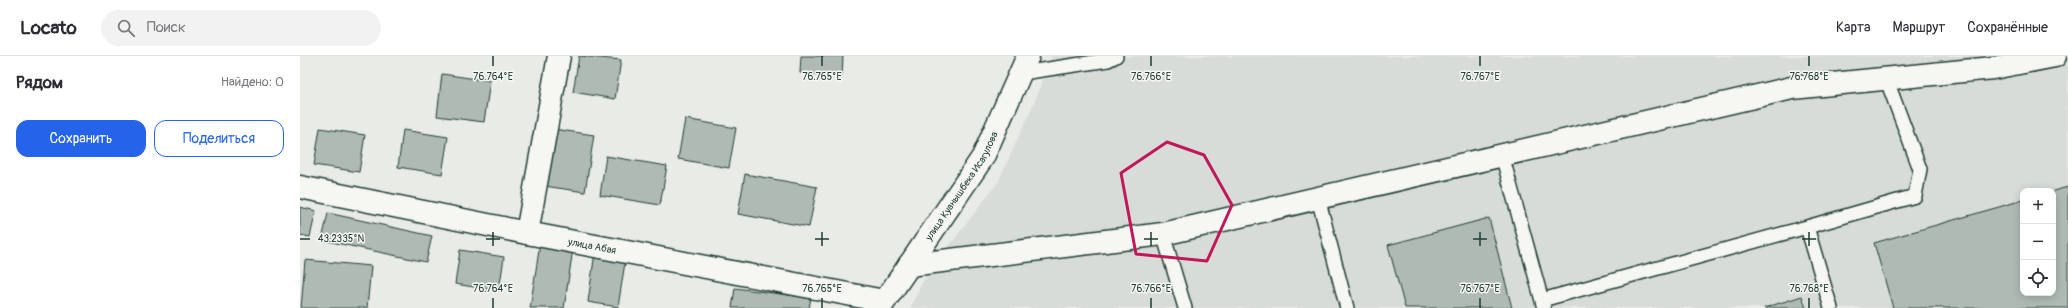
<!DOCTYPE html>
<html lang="ru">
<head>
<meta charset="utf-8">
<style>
  :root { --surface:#fff; --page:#f2f2f3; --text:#2b2b33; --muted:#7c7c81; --line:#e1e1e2; --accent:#2563eb }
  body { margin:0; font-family:Pangolin,sans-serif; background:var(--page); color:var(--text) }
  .controls { position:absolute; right:12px; bottom:12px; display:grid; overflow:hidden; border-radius:8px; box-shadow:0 2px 10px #0003 }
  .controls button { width:36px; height:36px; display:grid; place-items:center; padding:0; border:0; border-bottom:1px solid var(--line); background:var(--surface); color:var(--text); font:20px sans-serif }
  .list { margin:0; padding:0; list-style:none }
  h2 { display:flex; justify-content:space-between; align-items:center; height:52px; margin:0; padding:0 16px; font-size:17px }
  h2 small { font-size:13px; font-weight:400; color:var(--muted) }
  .actions { display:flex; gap:8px; padding:12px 16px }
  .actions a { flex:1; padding:9px 0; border:1px solid var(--accent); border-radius:12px; text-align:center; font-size:14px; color:var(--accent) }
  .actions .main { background:var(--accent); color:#fff }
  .icon { flex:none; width:22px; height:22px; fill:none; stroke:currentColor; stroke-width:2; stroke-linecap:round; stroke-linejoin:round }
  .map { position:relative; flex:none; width:1768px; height:252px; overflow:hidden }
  header { display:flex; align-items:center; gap:24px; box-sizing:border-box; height:56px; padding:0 20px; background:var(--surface); border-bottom:1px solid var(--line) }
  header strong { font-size:19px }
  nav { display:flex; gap:22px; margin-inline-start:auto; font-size:14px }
  .search { width:280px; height:36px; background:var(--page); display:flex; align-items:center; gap:10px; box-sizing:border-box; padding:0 14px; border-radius:22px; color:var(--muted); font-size:15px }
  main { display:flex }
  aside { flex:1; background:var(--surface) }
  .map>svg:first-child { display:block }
  .built { fill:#d8dcd8; fill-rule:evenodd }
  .building { fill:#b0bab5; stroke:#1f3d34 }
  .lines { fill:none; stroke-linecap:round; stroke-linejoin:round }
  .service-casing { stroke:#1f3d34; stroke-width:16 }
  .minor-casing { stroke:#1f3d34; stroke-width:25 }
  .service { stroke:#f6f6f2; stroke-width:13 }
  .minor { stroke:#f6f6f2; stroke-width:22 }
  .marked { fill:none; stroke:#c2185b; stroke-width:3; stroke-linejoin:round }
  .ticks { fill:none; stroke:#1f3d34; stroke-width:1.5 }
  .labels { text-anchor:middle; stroke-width:3; stroke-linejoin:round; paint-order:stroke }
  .street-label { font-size:10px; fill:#1f3d34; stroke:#f6f6f2 }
  .ticks-label { font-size:10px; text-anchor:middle; fill:#1f3d34; stroke:#f6f6f2; stroke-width:3; stroke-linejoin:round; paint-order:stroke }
</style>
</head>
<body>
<header>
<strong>Locato</strong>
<div class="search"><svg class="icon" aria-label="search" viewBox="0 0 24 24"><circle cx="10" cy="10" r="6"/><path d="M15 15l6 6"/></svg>Поиск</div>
<nav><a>Карта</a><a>Маршрут</a><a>Сохранённые</a></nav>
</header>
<main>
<aside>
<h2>Рядом<small>Найдено: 0</small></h2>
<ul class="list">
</ul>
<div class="actions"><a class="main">Сохранить</a><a>Поделиться</a></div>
</aside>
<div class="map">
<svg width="1768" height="252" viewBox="0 0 1768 252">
  <rect width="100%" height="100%" fill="#e9ebe7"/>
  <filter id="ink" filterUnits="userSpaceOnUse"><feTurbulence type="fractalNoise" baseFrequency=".025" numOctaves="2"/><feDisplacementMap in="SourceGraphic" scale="8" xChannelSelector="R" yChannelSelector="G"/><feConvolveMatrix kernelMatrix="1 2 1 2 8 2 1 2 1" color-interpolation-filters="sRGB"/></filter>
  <g filter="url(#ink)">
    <path class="built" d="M752,0H1768V252H610L624,223L698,126L732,52ZM1723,135H1753V237H1723Z"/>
    <path class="building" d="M279,0L321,4L315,43L273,36Z
      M501,0H543L542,20L500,17Z
      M142,18L190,25L184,66L137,60Z
      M385,63L436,72L429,112L378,103Z
      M20,72L65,79L59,116L14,109Z
      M253,73L294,79L285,136L244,130Z
      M103,74L148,81L142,118L98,111Z
      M306,100L367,110L360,149L300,139Z
      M445,118L517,131L509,171L438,158Z
      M1768,131V252H1593L1574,187L1723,144V237H1753V135Z
      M0,151L16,155L10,181L0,179Z
      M28,157L132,180L126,206L22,184Z
      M1189,162L1212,252H1105L1088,189Z
      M240,188L273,193L264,252H230Z
      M160,194L204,201L199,235L155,228Z
      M295,196L326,200L318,251L288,246Z
      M5,204L71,210L67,252H1Z
      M435,232L511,242L509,252H432Z
      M1502,240L1506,252H1464Z"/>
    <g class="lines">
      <defs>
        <path id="service" d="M722,17L808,4L816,0
          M1202,99L1244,252
          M1018,142L1047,252
          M1507,171L1615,140L1620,113L1586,22
          M863,178L885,252
          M1242,244L1507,171L1531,252"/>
        <g id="minor">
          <path id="s1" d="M0,131L227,177L584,245"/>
          <path d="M227,177L259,0"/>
          <path d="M609,209L863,178L1492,32L1693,12L1755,0"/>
          <path id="s2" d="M580,252L683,101L728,0"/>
        </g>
      </defs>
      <use href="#service" class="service-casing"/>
      <use href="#minor" class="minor-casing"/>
      <use href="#service" class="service"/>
      <use href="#minor" class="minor"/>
    </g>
  </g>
  <path class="marked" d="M867,86L904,99L932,149L907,205L836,198L821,117Z"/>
  <path class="ticks" d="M193,0V10M522,0V10M851,0V10M1180,0V10M1509,0V10M193,176V190M522,176V190M851,176V190M1180,176V190M1509,176V190M0,183H10M186,183H200M515,183H529M844,183H858M1173,183H1187M1502,183H1516M193,242V252M522,242V252M851,242V252M1180,242V252M1509,242V252"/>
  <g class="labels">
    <g class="street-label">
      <text dy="4" stroke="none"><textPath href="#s2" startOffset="147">улица Куанышбека Исагулова</textPath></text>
      <text dy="4" stroke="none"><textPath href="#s1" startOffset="298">улица Абая</textPath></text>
    </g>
  </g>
  <g class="ticks-label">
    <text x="193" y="24">76.764°E</text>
    <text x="522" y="24">76.765°E</text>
    <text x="851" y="24">76.766°E</text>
    <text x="1180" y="24">76.767°E</text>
    <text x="1509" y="24">76.768°E</text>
    <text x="41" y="186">43.2335°N</text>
    <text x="193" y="236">76.764°E</text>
    <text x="522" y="236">76.765°E</text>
    <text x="851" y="236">76.766°E</text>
    <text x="1180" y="236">76.767°E</text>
    <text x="1509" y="236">76.768°E</text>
  </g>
</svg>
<div class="controls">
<button>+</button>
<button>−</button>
<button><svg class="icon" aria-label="locate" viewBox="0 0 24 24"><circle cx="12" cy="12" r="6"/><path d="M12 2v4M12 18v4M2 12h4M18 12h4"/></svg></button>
</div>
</div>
</main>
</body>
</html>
